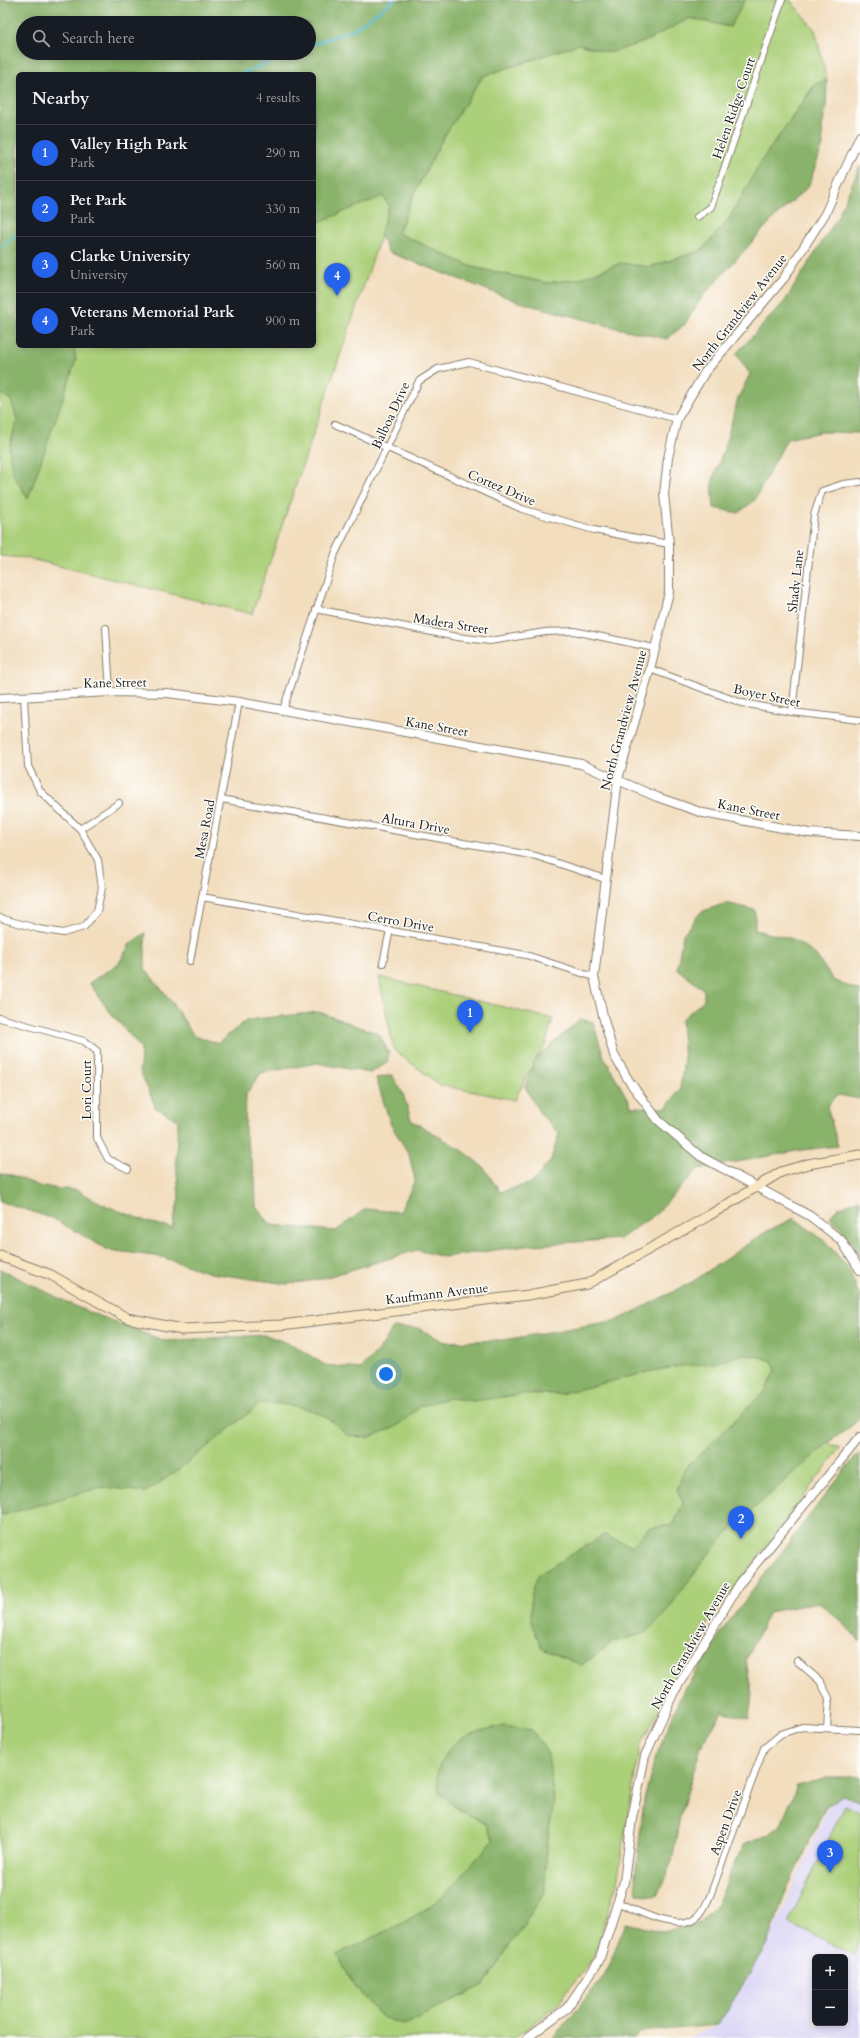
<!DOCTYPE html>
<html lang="en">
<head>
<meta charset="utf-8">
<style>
  :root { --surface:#171b24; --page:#242831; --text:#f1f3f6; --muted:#9ea1a6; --line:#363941; --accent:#2563eb }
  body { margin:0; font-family:Cardo,serif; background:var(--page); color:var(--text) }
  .controls { position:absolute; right:12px; bottom:12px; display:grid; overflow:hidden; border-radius:6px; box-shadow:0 2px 6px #0003 }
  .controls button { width:36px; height:36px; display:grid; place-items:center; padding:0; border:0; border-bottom:1px solid var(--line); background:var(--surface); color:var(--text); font:20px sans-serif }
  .you { position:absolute; left:386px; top:1374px; width:14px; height:14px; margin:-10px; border:3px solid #fff; border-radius:50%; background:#1a73e8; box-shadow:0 0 0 6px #1a73e833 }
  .badge { display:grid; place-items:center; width:26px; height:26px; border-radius:50%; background:var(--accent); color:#fff; font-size:13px; font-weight:700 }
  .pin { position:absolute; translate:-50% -33px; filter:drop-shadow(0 1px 2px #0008) }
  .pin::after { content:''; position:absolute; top:21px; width:14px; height:12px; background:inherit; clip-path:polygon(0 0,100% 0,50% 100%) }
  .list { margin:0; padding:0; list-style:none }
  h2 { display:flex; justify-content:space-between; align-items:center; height:52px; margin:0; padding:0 16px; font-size:17px }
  h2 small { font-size:13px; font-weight:400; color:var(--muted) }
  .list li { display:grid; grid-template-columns:26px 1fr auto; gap:12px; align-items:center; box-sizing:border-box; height:56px; padding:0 16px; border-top:1px solid var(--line) }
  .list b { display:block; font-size:15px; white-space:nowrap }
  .list p { margin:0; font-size:13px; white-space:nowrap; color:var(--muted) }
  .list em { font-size:13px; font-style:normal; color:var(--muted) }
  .icon { flex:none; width:22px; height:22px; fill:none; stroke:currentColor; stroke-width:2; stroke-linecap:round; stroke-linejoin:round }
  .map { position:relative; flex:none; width:860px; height:2038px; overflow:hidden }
  .search { position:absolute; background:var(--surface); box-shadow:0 2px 6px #0003; left:16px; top:16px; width:300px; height:44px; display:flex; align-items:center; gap:10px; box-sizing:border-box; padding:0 14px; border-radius:22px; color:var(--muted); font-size:15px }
  .panel { position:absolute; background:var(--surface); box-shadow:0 2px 6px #0003; left:16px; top:72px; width:300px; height:276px; border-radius:6px }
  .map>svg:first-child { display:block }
  .built { fill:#dcd6f6; fill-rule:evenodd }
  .green { fill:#acd07a; stroke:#64764b; fill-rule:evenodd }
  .forest { fill:#89b26a; stroke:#526743; fill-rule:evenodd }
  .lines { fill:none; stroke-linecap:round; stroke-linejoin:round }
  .stream { stroke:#51b9ce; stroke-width:2.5 }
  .minor-casing { stroke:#877c6c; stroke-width:8 }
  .tertiary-casing { stroke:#877c6c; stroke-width:10 }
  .secondary-casing { stroke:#877c6c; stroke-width:11 }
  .minor { stroke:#fff; stroke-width:6 }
  .tertiary { stroke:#fff; stroke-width:8 }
  .secondary { stroke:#f9e7c3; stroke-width:9 }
  .labels { text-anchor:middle; stroke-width:3; stroke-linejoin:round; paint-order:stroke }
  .street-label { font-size:13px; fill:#1c1c1c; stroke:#fdfcf7 }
</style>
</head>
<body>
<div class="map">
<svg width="860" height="2038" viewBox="0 0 860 2038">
  <rect width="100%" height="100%" fill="#fdfcf7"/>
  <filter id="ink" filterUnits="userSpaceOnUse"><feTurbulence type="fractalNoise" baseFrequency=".025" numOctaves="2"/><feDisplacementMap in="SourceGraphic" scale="8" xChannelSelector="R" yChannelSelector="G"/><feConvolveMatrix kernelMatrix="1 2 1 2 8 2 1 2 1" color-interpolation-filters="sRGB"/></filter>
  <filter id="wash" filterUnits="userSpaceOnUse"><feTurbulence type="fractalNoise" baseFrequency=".012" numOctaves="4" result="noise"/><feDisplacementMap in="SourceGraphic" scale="16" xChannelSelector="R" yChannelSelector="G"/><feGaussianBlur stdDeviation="0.9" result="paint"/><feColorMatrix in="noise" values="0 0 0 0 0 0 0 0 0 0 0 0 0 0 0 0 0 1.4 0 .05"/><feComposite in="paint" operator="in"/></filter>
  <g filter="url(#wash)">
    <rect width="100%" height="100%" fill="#f2ddbd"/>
    <path class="built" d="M834,1792L860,1801V2038H687L718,2025L768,1944ZM815,1957H845V2023H815Z"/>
    <path class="green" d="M0,0H461L252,614L27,558L0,556ZM23,23H309V53H23ZM18,74H314V346H18Z
      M745,0H790L815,30L827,80L815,84L762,160L729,219L702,250L650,267L621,264L578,279L547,283L472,267L398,233L413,196L443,138L483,76L579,44L610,52L644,42L690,18L730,27Z
      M379,977L553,1019L545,1046L535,1060L515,1100L440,1085L394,1050Z
      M794,1218L827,1243L848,1268L860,1297V1416L855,1423L828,1443L840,1448L706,1626L640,1745L617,1882L594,1957L556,2006L514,2038H0V1419L437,1376L653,1314Z
      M845,1805L860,1812V1941L854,1955L788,1923Z"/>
    <path class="forest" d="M0,0H745L730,27L690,18L644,42L610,53L579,44L483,76L443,138L413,196L398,233L472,267L547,283L578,279L621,263L650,267L702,250L729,219L762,160L816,84L827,80L826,108L822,127L823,145L808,187L771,221L702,297L685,324L667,339L621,329L519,302L388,252L380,234L389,206L383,196L314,224V74H18V346H74L76,360L28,499L12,472L9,448L17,420L11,400L0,393ZM23,23H309V53H23Z
      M860,166V433L821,432L787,439L754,501L738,513L714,508L712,482L725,446L738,398L750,374L736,354L785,301L837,218Z
      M726,903L755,910V930L793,939L816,955L833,980L860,991V1099L838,1095L827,1106L838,1146L802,1150L698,1169L657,1213L620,1239L533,1245L444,1257L417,1250L317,1280L287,1284L210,1273L162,1257L108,1250L54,1219L0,1201V1174L12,1175L42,1187L76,1190L109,1207L148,1222L172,1228L179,1198L176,1160L178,1120L156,1108L140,1071L141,1048L110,1012L89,983L119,963L130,944L145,933V969L171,1001L194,1036L218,1043L247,1020L319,1012L379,1034L389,1053L387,1063L370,1073L317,1063L261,1073L246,1094L245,1133L255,1178L256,1206L271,1225L336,1231L365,1209L400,1212L415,1180L409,1154L391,1125L376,1078L392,1075L403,1094L411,1120L465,1152L484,1168L500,1192L532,1183L551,1160L559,1134L539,1112L525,1087L535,1060L580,1019L593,1022L603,1055L632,1107L666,1108L680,1089L684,1060L681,1020L704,1000V990L677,969L683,934L701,912Z
      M860,1199V1255L852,1241L830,1217L838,1208Z
      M794,1218L827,1243L848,1268L860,1297V1416L855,1423L828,1443L735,1525L705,1558L664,1615L646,1633L613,1642L582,1665L542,1649L531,1622V1595L538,1575L604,1535L632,1546L648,1528L673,1525L683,1503L677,1490L684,1470L766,1390L776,1370L772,1361L760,1357L742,1355L716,1363L681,1366L652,1371L560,1394H524L474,1401L448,1398L421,1406L396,1427L367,1438L346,1435C323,1407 295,1405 261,1403L178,1470L146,1492L102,1487L0,1516V1269L79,1308L165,1341L265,1335L293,1345L325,1365L360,1369L380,1349L393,1328H418L445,1342L504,1340L618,1320L692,1282L767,1231Z
      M860,1453V1641L844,1624L818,1602L769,1612L746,1660L752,1695L749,1719L722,1711L701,1747L680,1816L672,1861L657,1896L637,1894L635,1877L644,1800L655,1759L681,1695L724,1628L848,1465Z
      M503,1726L532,1730L548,1754L554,1801L547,1845L545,1892L484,1985L404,2025C398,2022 389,2021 384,2017C368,2007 344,1972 338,1954C371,1938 409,1923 438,1900C459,1882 474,1860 493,1841L486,1824L461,1811L439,1792C438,1785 436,1776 438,1770C447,1738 474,1731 503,1726Z
      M827,1777H860V1801L842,1795L826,1806L786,1891L768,1944L718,2025L641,2032L634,2038H553L604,1976L626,1923L660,1931L695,1926L718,1904L731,1870L744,1845L771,1833L781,1825L797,1786Z"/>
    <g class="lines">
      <path class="stream" d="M309,46L354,29L394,0
        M241,74L292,53
        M1,247L18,233"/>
    </g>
  </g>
  <g filter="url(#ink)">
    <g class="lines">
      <defs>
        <path id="minor" d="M697,217L711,207L782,0
          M335,424L522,509L594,530L669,544
          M316,609L457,637L490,641L545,632L574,631L654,648
          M106,628L110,692
          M650,669L742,703L792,712L860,720
          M283,710L335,554L419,381L438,369L469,362L677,419
          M792,712L814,515L822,491L843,484L860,482
          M221,799L536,856L605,879
          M80,829L119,803
          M202,897L526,955L594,977
          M0,918L39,929L63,933L84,927L97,911L102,888L98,860L80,829L40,791L28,766L24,697
          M190,961L239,702
          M383,963L390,930
          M0,1018L84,1041L97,1051V1138L108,1159L128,1169
          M797,1661L820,1681L829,1698L827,1728
          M617,1902C638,1911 677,1933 697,1917C703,1913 707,1902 710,1896L764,1748L781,1734L802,1727L860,1730"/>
        <path id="tertiary" d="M860,136L825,214L784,278L705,372L677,419L668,458L664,494L669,544V592L650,669L618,779L594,977L604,1020L614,1055L629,1081L658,1120L700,1156L810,1216L841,1240L860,1270
          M0,698L110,692L167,693L239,702L581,764L657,797L703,813L809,833L860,836
          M527,2038L567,2008L599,1961L624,1882L632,1818L645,1756L673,1694L740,1583L860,1437"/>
        <path id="secondary" d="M0,1256L51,1275L127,1318L182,1329L281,1325L528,1295L587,1284L708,1216L781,1172L808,1164L860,1155"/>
      </defs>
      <use href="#minor" class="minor-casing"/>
      <use href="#tertiary" class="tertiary-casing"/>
      <use href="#secondary" class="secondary-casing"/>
      <use href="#minor" class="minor"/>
      <use href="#tertiary" class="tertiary"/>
      <use href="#secondary" class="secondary"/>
    </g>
  </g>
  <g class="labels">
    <g class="street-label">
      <text transform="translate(733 108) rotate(-71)" y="5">Helen Ridge Court</text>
      <text transform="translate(739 312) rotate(-52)" y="5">North Grandview Avenue</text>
      <text transform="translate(390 415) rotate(-65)" y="5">Balboa Drive</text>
      <text transform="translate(502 487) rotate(23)" y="5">Cortez Drive</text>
      <text transform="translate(795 581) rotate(-84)" y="5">Shady Lane</text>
      <text transform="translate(451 623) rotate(9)" y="5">Madera Street</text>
      <text transform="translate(115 682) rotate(-1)" y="5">Kane Street</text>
      <text transform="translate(767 695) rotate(12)" y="5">Boyer Street</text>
      <text transform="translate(623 720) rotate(-75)" y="5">North Grandview Avenue</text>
      <text transform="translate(437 726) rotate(10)" y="5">Kane Street</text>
      <text transform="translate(749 809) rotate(11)" y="5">Kane Street</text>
      <text transform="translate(416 823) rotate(10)" y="5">Altura Drive</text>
      <text transform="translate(204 829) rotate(-79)" y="5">Mesa Road</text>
      <text transform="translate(401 921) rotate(10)" y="5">Cerro Drive</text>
      <text transform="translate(86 1090) rotate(-90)" y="5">Lori Court</text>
      <text transform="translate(437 1293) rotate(-7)" y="5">Kaufmann Avenue</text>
      <text transform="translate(690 1645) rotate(-60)" y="5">North Grandview Avenue</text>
      <text transform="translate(725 1822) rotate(-70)" y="5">Aspen Drive</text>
    </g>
  </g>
</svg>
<div class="controls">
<button>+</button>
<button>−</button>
</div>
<div class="you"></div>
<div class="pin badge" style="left:470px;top:1033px">1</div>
<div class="pin badge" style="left:741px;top:1539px">2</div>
<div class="pin badge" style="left:830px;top:1873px">3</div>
<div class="pin badge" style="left:337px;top:296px">4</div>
<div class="search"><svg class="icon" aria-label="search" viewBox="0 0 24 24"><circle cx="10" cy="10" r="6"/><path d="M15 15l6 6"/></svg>Search here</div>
<section class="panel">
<h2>Nearby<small>4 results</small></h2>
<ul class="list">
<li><span class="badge">1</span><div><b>Valley High Park</b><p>Park</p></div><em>290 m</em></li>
<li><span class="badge">2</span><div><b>Pet Park</b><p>Park</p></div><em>330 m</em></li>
<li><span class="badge">3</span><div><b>Clarke University</b><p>University</p></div><em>560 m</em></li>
<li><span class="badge">4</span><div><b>Veterans Memorial Park</b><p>Park</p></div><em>900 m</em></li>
</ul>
</section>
</div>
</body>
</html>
